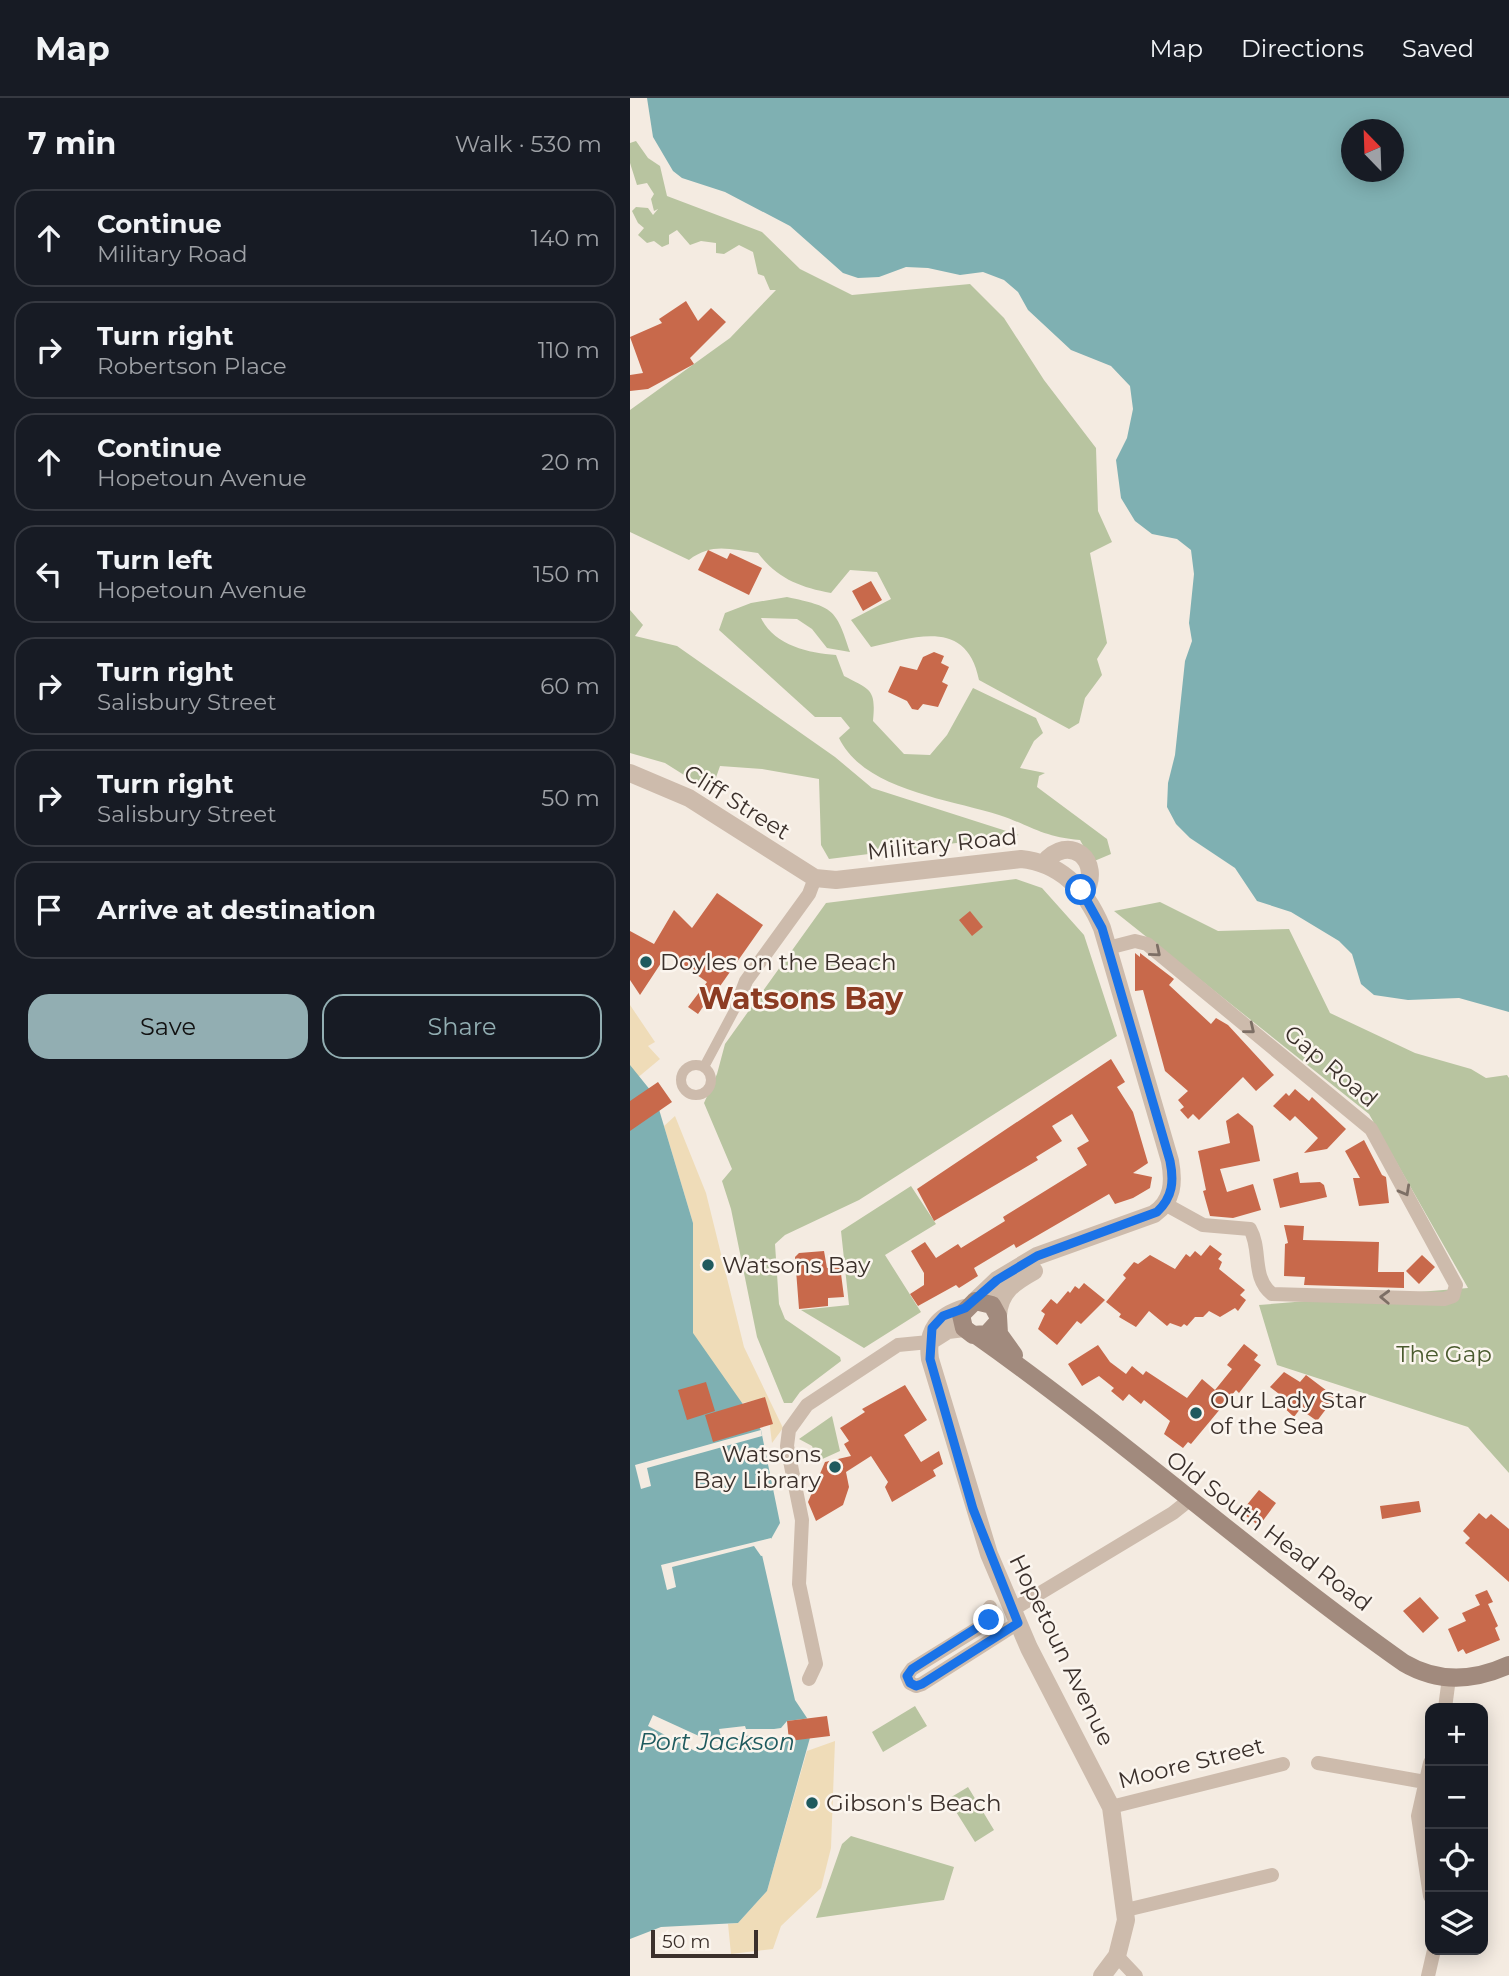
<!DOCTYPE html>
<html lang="en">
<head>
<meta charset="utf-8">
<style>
  :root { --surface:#171b24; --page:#20242c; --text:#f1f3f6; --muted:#9ea1a6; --line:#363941; --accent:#92aeb2 }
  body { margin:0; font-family:Montserrat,sans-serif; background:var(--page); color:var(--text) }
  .controls { position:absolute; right:21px; bottom:21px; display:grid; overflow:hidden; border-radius:14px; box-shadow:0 4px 18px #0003 }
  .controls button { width:63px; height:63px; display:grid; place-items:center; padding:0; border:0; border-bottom:2px solid var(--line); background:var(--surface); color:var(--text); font:35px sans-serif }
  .compass { position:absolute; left:711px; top:21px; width:63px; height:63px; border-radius:50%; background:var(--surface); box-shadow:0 4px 18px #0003; rotate:337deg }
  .scale { position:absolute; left:21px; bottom:18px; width:107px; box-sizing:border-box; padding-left:7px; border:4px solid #3b302b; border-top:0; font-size:19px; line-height:24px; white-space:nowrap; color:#3b302b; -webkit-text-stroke:5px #fbf5ee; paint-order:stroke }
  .stop { position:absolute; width:21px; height:21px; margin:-16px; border:5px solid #1a73e8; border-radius:50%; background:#fff }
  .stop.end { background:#1a73e8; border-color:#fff; box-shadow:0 2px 7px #0008 }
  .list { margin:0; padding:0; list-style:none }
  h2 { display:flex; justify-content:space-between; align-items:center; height:91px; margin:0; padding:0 28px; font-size:30px }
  h2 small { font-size:23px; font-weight:400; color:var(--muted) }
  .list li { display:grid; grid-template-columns:46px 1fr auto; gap:21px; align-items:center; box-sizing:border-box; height:98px; margin:0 14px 14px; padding:0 14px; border:2px solid var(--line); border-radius:21px }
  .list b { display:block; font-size:26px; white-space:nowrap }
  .list p { margin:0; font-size:23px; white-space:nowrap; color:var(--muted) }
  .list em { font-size:23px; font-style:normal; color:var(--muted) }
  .actions { display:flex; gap:14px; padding:21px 28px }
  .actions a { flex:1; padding:16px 0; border:2px solid var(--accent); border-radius:21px; text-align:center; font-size:24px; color:var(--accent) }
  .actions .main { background:var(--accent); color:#111 }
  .icon { flex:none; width:38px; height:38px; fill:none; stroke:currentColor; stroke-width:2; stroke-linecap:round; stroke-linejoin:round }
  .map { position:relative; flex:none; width:879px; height:1878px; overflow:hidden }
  header { display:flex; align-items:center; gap:42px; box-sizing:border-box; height:98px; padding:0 35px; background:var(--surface); border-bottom:2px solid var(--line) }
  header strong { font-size:33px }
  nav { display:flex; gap:38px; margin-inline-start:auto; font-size:24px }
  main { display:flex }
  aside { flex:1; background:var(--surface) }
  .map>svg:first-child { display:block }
  .green { fill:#b8c4a0 }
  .sand { fill:#efdcb8 }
  .water { fill:#7fb0b2; fill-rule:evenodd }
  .pier { fill:#f4ebe1 }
  .building { fill:#c8694b }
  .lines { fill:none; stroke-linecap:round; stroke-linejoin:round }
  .pedestrian { stroke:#cdbbac; stroke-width:10 }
  .minor { stroke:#cdbbac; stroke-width:14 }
  .tertiary { stroke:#cdbbac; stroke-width:18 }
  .secondary { stroke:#a18a7d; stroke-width:18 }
  .oneway { stroke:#7d6f65 }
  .route { stroke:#1a73e8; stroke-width:9 }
  .poi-dot { fill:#1f5a5e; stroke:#fbf5ee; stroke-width:2.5 }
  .labels { text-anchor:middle; stroke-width:5; stroke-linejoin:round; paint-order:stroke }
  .street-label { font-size:23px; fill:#3b302b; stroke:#fbf5ee }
  .poi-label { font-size:23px; fill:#3b302b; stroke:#fbf5ee; text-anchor:start }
  .park-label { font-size:23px; fill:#4a5a2e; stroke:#fbf5ee }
  .water-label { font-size:24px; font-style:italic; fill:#1f5a5e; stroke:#fbf5ee }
  .district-label { font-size:30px; font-weight:bold; fill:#8c3b22; stroke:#fbf5ee }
</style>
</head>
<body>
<header>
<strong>Map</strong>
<nav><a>Map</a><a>Directions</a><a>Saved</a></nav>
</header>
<main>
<aside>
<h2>7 min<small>Walk · 530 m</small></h2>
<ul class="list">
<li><svg class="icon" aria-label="ahead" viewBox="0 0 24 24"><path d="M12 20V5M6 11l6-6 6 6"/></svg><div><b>Continue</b><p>Military Road</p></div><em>140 m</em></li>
<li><svg class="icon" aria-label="right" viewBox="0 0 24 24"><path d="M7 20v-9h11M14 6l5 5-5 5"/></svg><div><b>Turn right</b><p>Robertson Place</p></div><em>110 m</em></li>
<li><svg class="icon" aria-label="ahead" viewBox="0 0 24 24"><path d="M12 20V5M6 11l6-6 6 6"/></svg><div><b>Continue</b><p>Hopetoun Avenue</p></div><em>20 m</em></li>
<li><svg class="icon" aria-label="left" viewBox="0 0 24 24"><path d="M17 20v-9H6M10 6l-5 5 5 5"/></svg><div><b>Turn left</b><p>Hopetoun Avenue</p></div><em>150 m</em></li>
<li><svg class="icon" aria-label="right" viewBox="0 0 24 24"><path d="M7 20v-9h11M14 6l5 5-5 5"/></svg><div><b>Turn right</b><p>Salisbury Street</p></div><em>60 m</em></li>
<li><svg class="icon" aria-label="right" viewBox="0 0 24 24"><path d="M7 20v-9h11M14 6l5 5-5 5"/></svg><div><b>Turn right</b><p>Salisbury Street</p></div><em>50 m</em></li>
<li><svg class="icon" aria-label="arrive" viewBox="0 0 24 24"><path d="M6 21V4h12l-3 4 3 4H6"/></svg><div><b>Arrive at destination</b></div></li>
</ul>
<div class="actions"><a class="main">Save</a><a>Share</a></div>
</aside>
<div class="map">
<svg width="879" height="1878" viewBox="0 0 879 1878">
  <rect width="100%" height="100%" fill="#f4ebe1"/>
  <path class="green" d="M6,43L18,60L30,68L37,98L132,134L170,171L222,197L340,186L374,220L414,282L466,350L468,413L482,444L460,455L477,545L467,561L472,577L455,600L449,625L439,631L349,582C337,520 285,539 241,549L221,522L261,501L247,474L220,472L201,495C170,489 148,481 128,455C100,452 83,444 59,462L0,434V312L100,240L146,192H140L134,178L128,176L123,154L109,147L94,156L86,155V145L71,143L60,147L47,132L39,137V146L32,149L24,143L17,145L8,137L14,130L8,125L2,113L6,109L18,110L23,117L28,111L24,113L21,101L24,96L17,85L7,87L0,65V45Z
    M157,499C203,509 206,510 220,554L197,550L182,531L167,521L131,520C144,547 178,555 206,557L214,578C241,592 246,591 243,623L274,656L300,657L317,637L343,590L406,620L413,635L404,643L390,670L415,675L409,678L407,689L477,741L481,756L462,764L450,742C412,739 402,728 369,717C319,701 234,692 209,640L220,630L211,619H185L89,532L95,515L121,505Z
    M0,512L13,527L5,538L47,548L205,659L242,690L389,737L199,761L191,747L189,681L132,671L90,668L81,694L35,665L0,655Z
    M386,781L412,790L454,837L487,938L229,1102L155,1137L145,1146L149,1206L155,1221L210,1259L211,1263L170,1294L162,1305H154L127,1239L101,1111L92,1083L102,1071L74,1005L87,976L95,946L196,805Z
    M530,804L588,833L659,831L700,915L785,955L841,971L856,980L877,977L879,980V1375L838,1329L647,1267L629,1207L838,1190L739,1016L484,813Z
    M281,1088L306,1126L255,1157L291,1214L234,1250L171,1212L219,1207L211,1133Z
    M202,1318L210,1353L188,1363L182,1348L169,1341Z
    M285,1608L297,1628L253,1654L242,1634Z
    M338,1689L364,1732L345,1744L318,1701Z
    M221,1738L324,1769L314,1802L186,1820L212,1746Z"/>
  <path class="sand" d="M0,907L25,944L18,948L30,961L6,981L0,973Z
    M45,1018L76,1095L114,1249L153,1330L142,1345L138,1313L131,1301L108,1306L62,1235L63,1125L34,1028Z
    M205,1643L201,1750L191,1790L151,1828L143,1851L101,1856L98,1826L108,1825L137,1793L177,1653Z"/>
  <path class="water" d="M17,0H879V914L829,900L778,902L744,897L731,886L722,856L709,843L661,814L627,803L605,770L560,740L546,726L537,709L538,685L545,657L555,563L562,543L559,525L564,476L561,452L547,441L522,436L505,423L491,400L486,362L497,340L503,311L500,288L481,268L441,252L398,212L388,194L374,182L353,174L330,177L298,170L276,169L249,179L228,180L213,175L160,128L95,94L52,80L43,73L23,39ZM722,32H764V74H722Z
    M0,967L25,998L63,1125V1235L131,1332L150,1425L132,1457L165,1602L183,1629L137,1793L108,1825L31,1829L0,1841Z"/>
  <path class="pier" d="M131,1332L132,1338L17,1370L21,1388L11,1391L5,1367Z
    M141,1440L142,1445L136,1457L131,1458L124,1448L42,1469L46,1489L37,1492L31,1467Z
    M23,1617L82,1644L135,1637L91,1639L89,1631L115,1628L116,1631H144L151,1630L157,1623L181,1620L187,1629L184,1640L139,1641L83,1648V1651L65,1653L18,1628Z"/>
  <path class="building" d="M56,203L68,223L81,210L96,224L60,260L64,266L18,291L0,293V277L13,275L0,239L32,225L29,221Z
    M78,452L97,461L100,455L132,470L119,497L68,472Z
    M241,483L252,502L233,513L222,493Z
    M304,554L314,558L311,565L319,569L312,584L318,587L308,609L293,606L288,612L282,611L277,603L258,594L270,568L287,572L293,559Z
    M87,795L133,827L88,891L86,890L68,916L58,909L77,884L37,856L10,897L0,882V833L24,846L44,812L62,830Z
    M340,813L353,829L342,838L329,822Z
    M505,855L510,859V855L544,881L539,887L581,926L586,920L598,927L644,977L626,993L613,979L569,1022L563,1016L558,1021L550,1012L554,1009L548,1002L558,993L535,973L513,892L505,893Z
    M481,961L495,984L487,989L503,1014L518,1065L503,1075L522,1079L520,1090L503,1100L485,1106L479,1096L386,1150L384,1146L344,1170L348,1178L329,1190L326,1187L288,1208L280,1196L294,1187V1175L281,1153L295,1144L306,1160L328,1146L331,1150L375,1123L373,1119L457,1067L447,1050L459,1043L442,1016L422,1028L432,1043L406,1059L408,1062L304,1123L287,1091Z
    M28,984L42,1004L0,1033V1003Z
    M665,991L679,1003L682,999L716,1031L697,1051L674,1055L688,1040L665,1018L660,1023L643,1008L656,995L659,998Z
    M608,1015L623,1028L630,1063L590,1071L597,1094L623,1086L631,1112L603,1120L580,1118L573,1093L576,1092L568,1053L600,1045L596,1023Z
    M734,1042L752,1077L756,1079L759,1105L729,1108L723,1080H730L715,1053Z
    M668,1074L670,1085L690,1084L694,1087L697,1099L650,1110L643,1081Z
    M654,1127L674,1128L673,1142L749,1144L748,1174H774V1190L674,1187L675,1179L654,1178L655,1146L658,1145Z
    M580,1147L592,1156L588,1161L592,1164L589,1171L615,1192L610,1197L616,1202L608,1213L605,1210L590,1219L579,1213L573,1219H565L557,1228L554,1226L551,1229L540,1225L537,1228L519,1213L506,1229L489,1219L491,1216L476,1204L496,1180L493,1177L504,1164L508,1166L520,1157L545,1171L556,1156L560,1159L565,1153L571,1158Z
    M194,1153L197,1170L210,1168L214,1199L198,1200V1208L169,1211L165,1159L169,1155Z
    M792,1157L805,1169L789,1186L776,1173Z
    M454,1185L475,1202L451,1226L447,1223L427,1247L408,1231L415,1216L411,1213L421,1201L427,1206L438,1193L440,1195L445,1188L449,1191Z
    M614,1246L628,1257L624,1262L631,1267L609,1295L606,1292L561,1346L558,1344L553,1350L534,1336L540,1323L514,1302L511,1306L499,1296L493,1303L481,1293L484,1290L469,1278L452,1288L438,1266L468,1247L480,1264L496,1276L502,1268L513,1277L516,1273L557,1300L572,1281L585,1292L602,1271L597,1267Z
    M654,1274L670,1284L676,1277L705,1299L687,1323L670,1311L664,1319L649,1305L653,1299L640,1289Z
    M76,1284L85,1313L57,1322L48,1292Z
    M275,1287L297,1322L274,1337L291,1364L309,1353L313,1366L303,1372L306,1378L262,1404L255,1389L258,1384L241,1358L216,1374L219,1389L213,1407L186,1423L178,1404L195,1364L221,1358L214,1346L219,1343L210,1330L235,1314L232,1311Z
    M135,1299L143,1326L83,1344L75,1317Z
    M629,1392L646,1405L629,1428L611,1414Z
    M789,1403L791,1414L752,1421L750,1408Z
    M849,1415L856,1421L861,1416L879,1431V1484L835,1445L840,1440L833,1433Z
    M857,1492L863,1504L858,1506L868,1528L865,1530L870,1542L836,1556L833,1551L828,1554L818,1531L836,1523L832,1515L850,1507L845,1497Z
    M790,1499L809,1520L793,1535L773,1513Z
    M197,1618L200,1638L159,1643L157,1623Z"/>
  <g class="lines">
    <path class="pedestrian" d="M51 982a15 15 0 1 1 30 0a15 15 0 1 1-30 0Z
      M74,969L107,907"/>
    <path class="minor" d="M478,850L505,843L517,846L741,1031L826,1187L823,1198L814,1201L642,1196C621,1179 632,1152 620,1131L573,1127L535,1106
      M107,907L116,883L179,796L185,780
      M360,1509L358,1524L282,1571L277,1578L280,1585L286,1588L292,1586L388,1525
      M382,1512L543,1415L558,1403
      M179,1581L186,1566L169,1486L172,1422L157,1348L159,1332L177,1307L268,1247L299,1244
      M815,1610L819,1580
      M688,1665L795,1684
      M800,1665L788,1718L800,1798
      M481,1709L653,1666
      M496,1812L642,1777
      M487,1858L506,1878
      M798,1878L804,1852"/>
    <path class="tertiary" d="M0,675L59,700L185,780L206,782L391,761C432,765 457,794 472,830L540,1063C544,1084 543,1103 524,1116L407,1158L367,1182L345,1203
      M413,766C439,733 474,763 454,796
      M335,1210C308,1218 296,1232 300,1261L359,1456L399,1550L481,1709L496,1822L487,1858L472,1878
      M368,1218C369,1194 384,1184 404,1173
      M299,1244L318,1232L334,1230"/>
    <path class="secondary" d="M367,1225L357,1236L343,1237L334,1230L331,1217L345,1203L362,1207L368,1218L369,1236L384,1257
      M347,1238C493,1341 627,1461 774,1565C808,1585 844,1583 879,1567"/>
  </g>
  <defs><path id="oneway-chevron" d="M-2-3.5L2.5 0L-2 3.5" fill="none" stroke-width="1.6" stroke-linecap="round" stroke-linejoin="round" transform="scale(1.75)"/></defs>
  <g class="oneway">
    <use href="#oneway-chevron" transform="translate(526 854) rotate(40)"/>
    <use href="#oneway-chevron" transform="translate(620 931) rotate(39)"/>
    <use href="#oneway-chevron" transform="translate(775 1093) rotate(61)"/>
    <use href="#oneway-chevron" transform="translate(755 1199) rotate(-178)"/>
  </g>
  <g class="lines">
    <path class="route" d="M359,1522L282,1571L277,1578L280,1585L286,1588L292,1586L388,1525L343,1411L300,1261L302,1230L313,1218L335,1210L367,1182L407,1158L527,1114C543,1099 544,1083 540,1063L472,830L451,792"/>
  </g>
  <g class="poi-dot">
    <circle cx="16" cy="864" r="7"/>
    <circle cx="78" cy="1167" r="7"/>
    <circle cx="566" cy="1315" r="7"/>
    <circle cx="205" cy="1369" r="7"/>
    <circle cx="182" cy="1705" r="7"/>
  </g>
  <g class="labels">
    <g class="street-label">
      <text transform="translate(107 704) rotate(32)" y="8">Cliff Street</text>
      <text transform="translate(312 746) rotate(-6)" y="8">Military Road</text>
      <text transform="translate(701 968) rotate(40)" y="8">Gap Road</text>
      <text transform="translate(639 1433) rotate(37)" y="8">Old South Head Road</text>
      <text transform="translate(432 1552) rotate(64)" y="8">Hopetoun Avenue</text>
      <text transform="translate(561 1665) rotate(-14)" y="8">Moore Street</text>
    </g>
    <g class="poi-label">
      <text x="30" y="872">Doyles on the Beach</text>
      <text x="92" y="1175">Watsons Bay</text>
      <text x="580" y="1310">Our Lady Star<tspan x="580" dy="26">of the Sea</tspan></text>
      <text x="191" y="1364" text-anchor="end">Watsons<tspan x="191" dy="26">Bay Library</tspan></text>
      <text x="196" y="1713">Gibson's Beach</text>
    </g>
    <g class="park-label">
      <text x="814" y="1264">The Gap</text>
    </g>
    <g class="water-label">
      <text x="87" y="1652">Port Jackson</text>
    </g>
    <g class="district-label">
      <text x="171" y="911">Watsons Bay</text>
    </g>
  </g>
</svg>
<div class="controls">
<button>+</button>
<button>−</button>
<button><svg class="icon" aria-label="locate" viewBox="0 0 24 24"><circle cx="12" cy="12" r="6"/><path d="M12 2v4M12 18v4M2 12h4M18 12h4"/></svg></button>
<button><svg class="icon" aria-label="layers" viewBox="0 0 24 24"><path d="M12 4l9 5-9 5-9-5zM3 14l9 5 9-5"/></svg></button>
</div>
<svg class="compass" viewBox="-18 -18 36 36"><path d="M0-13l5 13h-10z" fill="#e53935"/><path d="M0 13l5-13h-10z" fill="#9ea1a6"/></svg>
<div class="scale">50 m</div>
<div class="stop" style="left:451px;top:792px"></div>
<div class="stop end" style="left:359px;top:1522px"></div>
</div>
</main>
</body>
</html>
